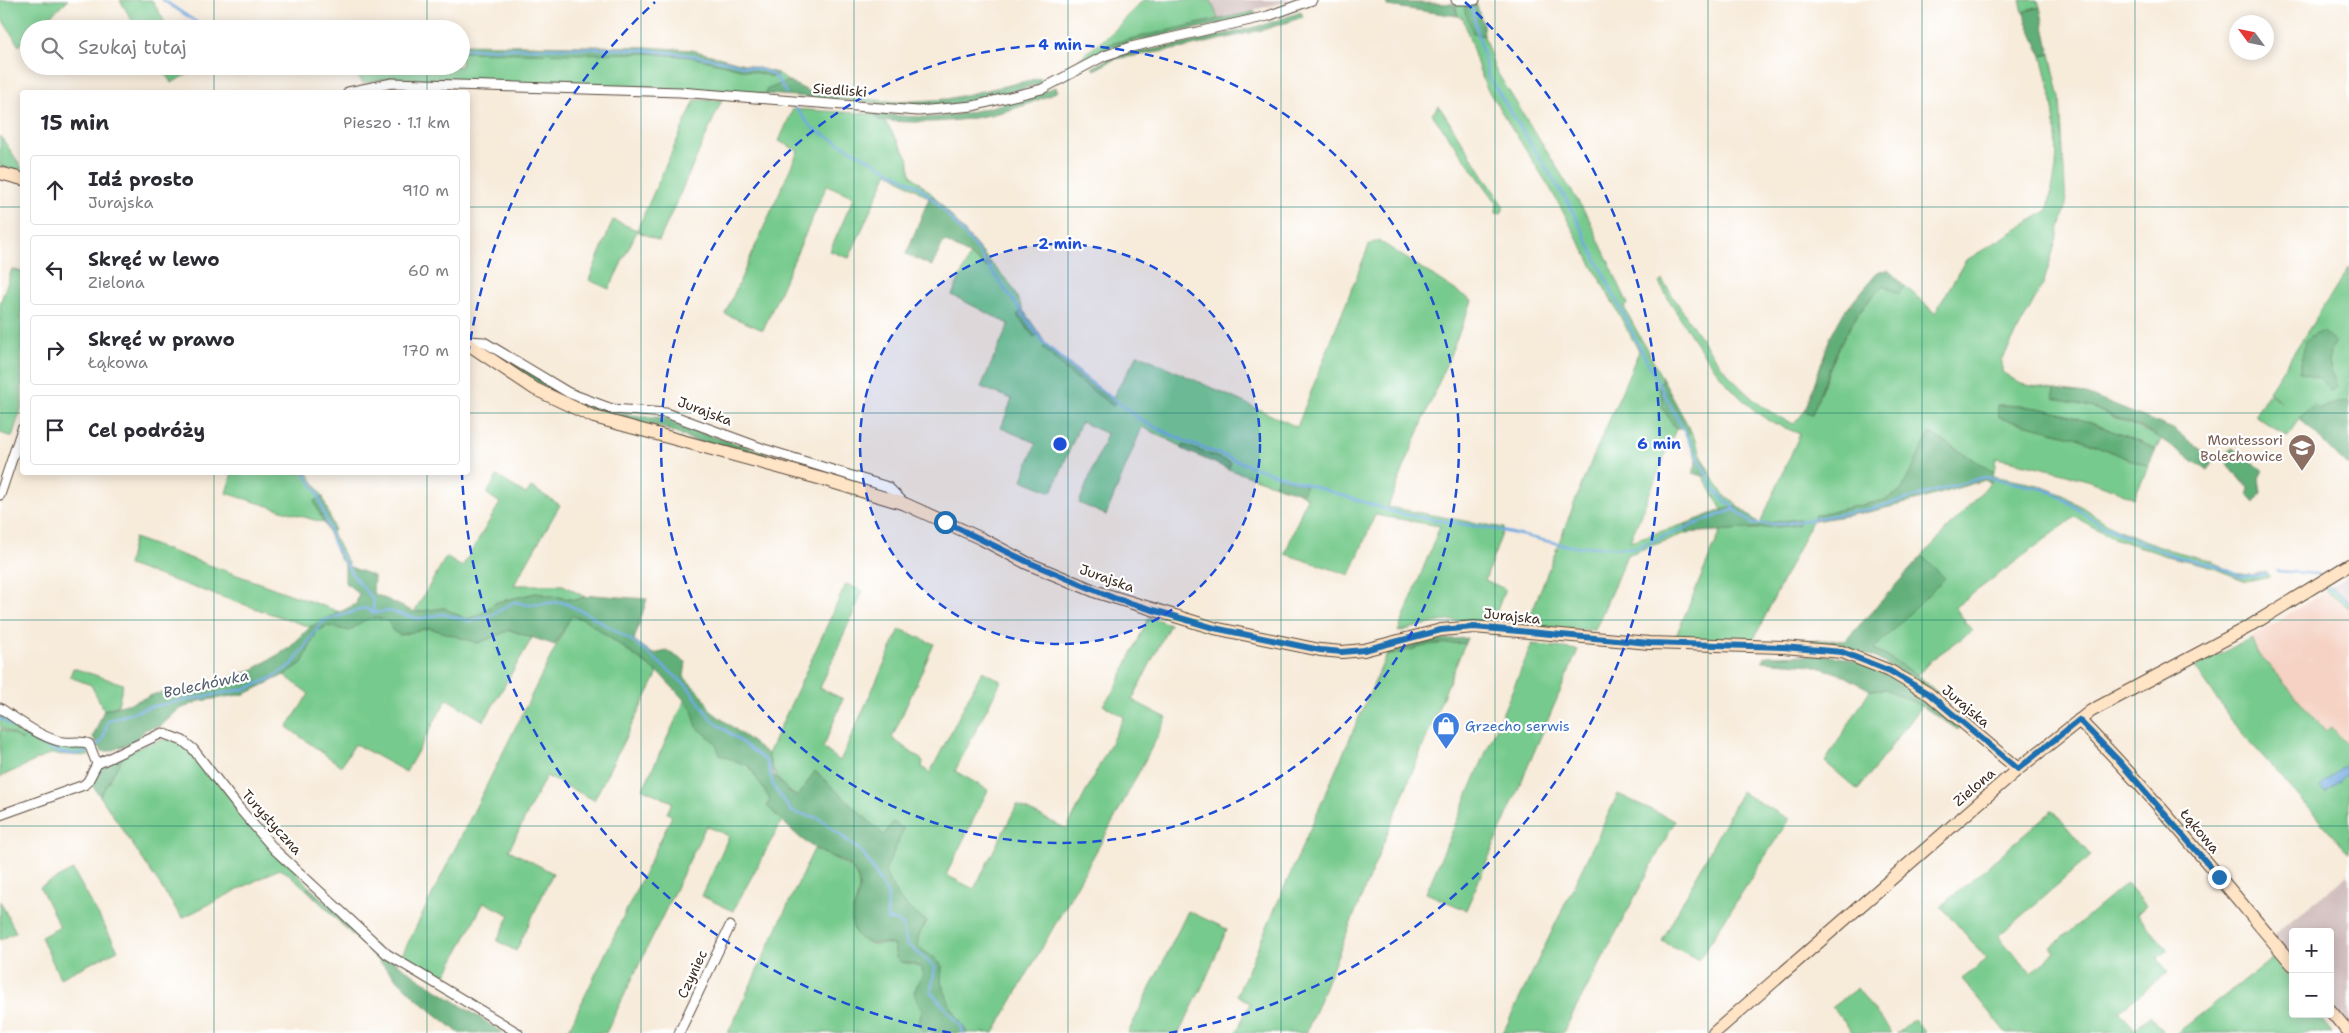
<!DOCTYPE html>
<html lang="pl">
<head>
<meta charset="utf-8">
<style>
  :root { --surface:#fff; --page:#f2f2f3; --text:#2b2b33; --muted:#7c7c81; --line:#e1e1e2 }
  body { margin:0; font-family:"Shantell Sans",sans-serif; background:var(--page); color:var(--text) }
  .controls { position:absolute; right:15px; bottom:15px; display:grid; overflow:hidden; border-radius:5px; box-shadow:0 2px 12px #0003 }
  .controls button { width:45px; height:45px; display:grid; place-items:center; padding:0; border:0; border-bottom:1px solid var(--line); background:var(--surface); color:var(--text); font:25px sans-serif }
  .compass { position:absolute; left:2229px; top:15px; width:45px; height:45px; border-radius:50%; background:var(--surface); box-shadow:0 2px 12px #0003; rotate:303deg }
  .stop { position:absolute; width:15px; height:15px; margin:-11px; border:4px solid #1f6fb2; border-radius:50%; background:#fff }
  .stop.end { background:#1f6fb2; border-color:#fff; box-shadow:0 1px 5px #0008 }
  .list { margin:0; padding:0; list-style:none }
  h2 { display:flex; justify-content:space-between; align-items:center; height:65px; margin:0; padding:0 20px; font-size:21px }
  h2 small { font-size:16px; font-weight:400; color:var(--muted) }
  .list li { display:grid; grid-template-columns:32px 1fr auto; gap:15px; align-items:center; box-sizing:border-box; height:70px; margin:0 10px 10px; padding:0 10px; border:1px solid var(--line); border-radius:5px }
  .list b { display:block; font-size:19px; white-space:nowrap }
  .list p { margin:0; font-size:16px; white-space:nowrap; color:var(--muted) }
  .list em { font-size:16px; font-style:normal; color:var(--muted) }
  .icon { flex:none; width:28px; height:28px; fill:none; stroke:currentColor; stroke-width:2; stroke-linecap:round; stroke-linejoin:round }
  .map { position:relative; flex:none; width:2349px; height:1033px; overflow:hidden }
  .search { position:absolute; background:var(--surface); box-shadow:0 2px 12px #0003; left:20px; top:20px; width:450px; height:55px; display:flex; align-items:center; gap:12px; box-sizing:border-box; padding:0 18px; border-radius:28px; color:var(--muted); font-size:19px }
  .panel { position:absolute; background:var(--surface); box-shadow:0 2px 12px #0003; left:20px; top:90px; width:450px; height:385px; border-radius:5px }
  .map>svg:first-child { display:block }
  .built { fill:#f5d2c3 }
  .industrial { fill:#d1bfbd }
  .green { fill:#77ca8d; stroke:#597a56 }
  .forest { fill:#61ae78; stroke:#4e6c4b }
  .water { fill:#72aae1; stroke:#566a80 }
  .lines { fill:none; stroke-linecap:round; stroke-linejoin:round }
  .stream { stroke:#72aae1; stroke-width:2.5 }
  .street-casing { stroke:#57473a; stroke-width:11 }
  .secondary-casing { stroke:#57473a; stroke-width:14 }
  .street { stroke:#fff; stroke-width:9 }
  .secondary { stroke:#ffe4c6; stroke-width:12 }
  .route { stroke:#1f6fb2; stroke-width:6 }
  .grid { fill:none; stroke:#0f766e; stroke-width:1; stroke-opacity:0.55 }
  .ring { fill:none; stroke:#1d4ed8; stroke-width:2.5; stroke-dasharray:9 6 }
  .labels { text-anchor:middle; stroke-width:4.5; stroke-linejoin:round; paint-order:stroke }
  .street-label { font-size:14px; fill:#3b2a1e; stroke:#fff }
  .education-label { font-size:14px; fill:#785e54; stroke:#fff; text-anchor:end }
  .shop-label { font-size:14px; fill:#366cbe; stroke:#fff; text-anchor:start }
  .water-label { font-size:15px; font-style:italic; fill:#515d6c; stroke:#fff }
  .centre { fill:#1d4ed8; stroke:#fff; stroke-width:2.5 }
  .ring-label { font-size:15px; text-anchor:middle; font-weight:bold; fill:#1d4ed8; stroke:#fff; stroke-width:4.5; stroke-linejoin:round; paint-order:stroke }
</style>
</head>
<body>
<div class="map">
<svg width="2349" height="1033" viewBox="0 0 2349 1033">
  <rect width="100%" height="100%" fill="#fff"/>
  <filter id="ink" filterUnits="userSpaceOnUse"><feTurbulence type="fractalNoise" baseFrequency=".02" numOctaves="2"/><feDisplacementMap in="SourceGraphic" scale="10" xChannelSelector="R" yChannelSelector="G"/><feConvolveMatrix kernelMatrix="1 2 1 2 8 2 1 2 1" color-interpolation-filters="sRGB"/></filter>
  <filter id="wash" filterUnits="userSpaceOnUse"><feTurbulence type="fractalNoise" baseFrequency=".0096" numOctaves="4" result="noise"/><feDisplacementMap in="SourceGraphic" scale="20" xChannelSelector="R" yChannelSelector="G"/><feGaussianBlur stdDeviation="1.12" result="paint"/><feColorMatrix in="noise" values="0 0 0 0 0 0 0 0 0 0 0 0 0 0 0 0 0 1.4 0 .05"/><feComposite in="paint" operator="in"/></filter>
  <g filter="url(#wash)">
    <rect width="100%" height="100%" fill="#f7ebda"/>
    <path class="built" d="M2326,591L2349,608L2348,746L2331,727L2326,731L2257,652L2251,638Z"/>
    <path class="industrial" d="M1211,0H1293L1218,19Z
      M2349,574V600L2331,587Z
      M2349,874V1025L2330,1003V932H2293V959L2273,935Z"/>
    <path class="green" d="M0,0H68L36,29H29V36L19,46L0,16Z
      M120,0H152L169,29H137Z
      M1143,0H1211L1218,19L1107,45L1092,56V58L1067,73L1065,70L1112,33Z
      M1455,0H1475L1477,6L1466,5L1473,33L1484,36L1495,69L1588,217L1628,304L1624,307L1663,380L1658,384L1663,401L1662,407L1676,429L1630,541L1685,524L1686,533L1627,555L1595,630L1526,627L1583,481L1639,351L1550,188L1487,89L1479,69L1463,18L1458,16Z
      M2020,0H2038L2040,7L2023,12Z
      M461,52L648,53L692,57L774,77L777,73L788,81L767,90L766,94L392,78L363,83L350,66H461Z
      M2050,54L2060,98L2066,207L2044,282L2002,360V372L2021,384L2054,390V398L2093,408L2162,438L2156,449C2105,428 2052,404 1997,405L1999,418L2076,437L2148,467L2134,498C2089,478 2044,467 1996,458L1994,472L1930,433L1902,491L1885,500L1815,515L1752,643L1675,638L1721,530L1758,529L1800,519L1760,524L1800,434C1786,428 1771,423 1759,414C1715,379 1687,330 1659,283L1662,280C1699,333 1732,399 1794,424L1805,411L1812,414C1831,368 1845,318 1885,285L1898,294L1905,286L1935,313L1965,261L2048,210C2050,196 2054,182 2056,168C2059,135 2051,88 2042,56Z
      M161,66H191L194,71L171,83Z
      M810,92L841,97L899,102V105L809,97Z
      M695,100H722L659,241L637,231L609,289L589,280L613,220L637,230Z
      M1439,106L1504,207L1501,214L1496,213L1497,203L1432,114Z
      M793,109L875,114L878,120H884L908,157L911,175L934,196L929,198L888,172L849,258L830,251L854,197L827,185L763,330L725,314L798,151L779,141Z
      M0,135L22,168L21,172L0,166Z
      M1378,240L1472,301L1388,507L1504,528L1485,580L1505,589L1492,624C1451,617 1438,621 1398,632L1440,526L1375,515L1350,575L1285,554L1307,497L1302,494L1305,485L1278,476L1275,485L1228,469L1230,462L1184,445L1182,449L1181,446L1142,427L1106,515L1079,503L1107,434L1081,422L1052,492L1022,480L1036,443L1001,428L1012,399L981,387L1009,324L952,295L970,255L987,268L991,263L1011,285L1023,310L1017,315L1034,337L1039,333L1046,345L1043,348L1115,401L1112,398L1138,354L1297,427L1369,245Z
      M2349,267V402H2339L2319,410L2314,404L2299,418L2288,437L2254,415L2269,393L2281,402L2269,391Z
      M12,269L22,272V406L12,437L0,433V304Z
      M1691,431L1703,458L1697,460L1687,435Z
      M232,473H308L323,497L314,501L324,523L226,493Z
      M1710,473L1723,494L1738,506L1722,510L1703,476Z
      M497,476L526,494L531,487L560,505L514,585H563L585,597L575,600L536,593L497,602L479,615L466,619L444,608L414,612L446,557L462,567L500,503L487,494Z
      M1993,476L2038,485L2063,495L2116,529L2170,550L2213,561L2232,573L2252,575L2266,571L2270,576L2246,581L2206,565L2167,556L2113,538L2075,517L1955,607L1972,631L1931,660L1918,675L1874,649L1944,578L1922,556L1991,482Z
      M334,529L332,533L349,565H345L339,558L328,531Z
      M134,538L340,612L310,627L128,565Z
      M846,584L863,591L820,688L843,699L823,748L840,761L900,629L934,644L892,738L923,761L922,767L930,773L982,671L1001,681L955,771L988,790L946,875L974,889L1017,805L1067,829L1124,717L1103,705L1115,689L1149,617L1170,624L1132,700L1167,718L1116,816L994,1033H967L950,1005L941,982L942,966L936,959L921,949L917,944L919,935L927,921C908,911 889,893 885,871C883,860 885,846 884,835L815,771L798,797C780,786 773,774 768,754Z
      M2331,587L2349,600V608L2326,591Z
      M571,616L584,619L658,673L594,800L546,776L509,850L553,873L516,951L497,941L510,915L484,902L443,981L402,955Z
      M376,617L388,621L393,631L400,635L429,628L478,643L510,630L532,638L484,721L447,699L406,772L355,744L341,766L287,727L309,694L284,675L302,663L317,631L327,626L350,631L365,618Z
      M2251,638L2257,652L2326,731L2331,727L2349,745V853L2234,724L2195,667Z
      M1465,643L1306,1033H1236L1250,1003L1237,995L1386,656L1432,644Z
      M1532,644L1578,650L1466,910L1426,893Z
      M73,668L123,684L118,705L104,710L91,685L70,677Z
      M1885,689L1922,706L1858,790L1825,762L1870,690Z
      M685,700L692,707L697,727L715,742L721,755L749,766L770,799L767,806L782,821L733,911L702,896L729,836L706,826L606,1033H567L672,816L667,813L672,802L643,789Z
      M0,714L47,741L65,748L85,745L89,756L50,754L0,777V729L23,740L0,727Z
      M159,740H173L188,748L309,887L307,890L289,874L279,869L182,918L100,796L122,759L121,755Z
      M1741,792L1789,819L1699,960L1662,941Z
      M1618,794L1675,821L1563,1033H1503Z
      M2053,810L2091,856L1998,936L2031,973L2055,952L2051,947L2127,883L2146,906L2137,914L2168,950L2157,958L2168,972L2119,1011L2134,1028L2127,1033H2006L1962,979L1987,959L1941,906Z
      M814,849C847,864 870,870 853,910L871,944H891L894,946L896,958L900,962L914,964L922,968L923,974L914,992L922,1012L919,1021L923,1033H728Z
      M73,870L118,950L60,978L41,937L60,927L40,887Z
      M0,901L16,932L0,940Z
      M1188,911L1227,929L1205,981L1179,1033H1128Z
      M2273,958L2293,983V1014H2317L2332,1033H2177Z
      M1857,988L1892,1033H1853L1832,1007Z
      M2150,1016L2164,1033H2130Z
      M1914,1019L1926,1033H1897Z"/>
    <path class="forest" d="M1387,2L1454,4L1458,16L1387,6Z
      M1465,5L1477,6L1483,24L1484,36L1473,33L1465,12Z
      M2040,7L2050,54L2042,56L2023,12Z
      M1255,11L1256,16L1123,44L1092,58V56L1107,45L1121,41Z
      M1301,12L1303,17L1266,29L1184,48L1115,59L1094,70L1092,68L1113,56L1184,44L1263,25Z
      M461,44L646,47L692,50L777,73L774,77L692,57L648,53L579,54L461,52Z
      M1040,78L1042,83C995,97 948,113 899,105V102L947,99Z
      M788,81L810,92L809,97L766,94V90Z
      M1056,87L1058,91C999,120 942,126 878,120L875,114C895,115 917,118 937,117C975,114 1020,99 1056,87Z
      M934,196L991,263L988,268L970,255L944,241L932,266L906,254L929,198Z
      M1888,270L1905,286L1898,294L1885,285C1845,317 1830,368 1812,414L1805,411L1830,338L1844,312L1879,271Z
      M1023,310L1039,333L1034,337L1017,315Z
      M2323,332L2335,341C2324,359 2331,368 2337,387L2331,391L2319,378L2299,372L2306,340L2316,333Z
      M1046,345L1115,401L1113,406L1065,370L1043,348Z
      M483,349L490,351L613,413L666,418L677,425L888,491L891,496L695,441L661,427L638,423L570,404Z
      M1663,380L1691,431L1687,435L1683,429H1676L1662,407L1663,401L1658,384Z
      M2054,390L2086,394L2173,429L2208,455L2213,463L2207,470L2149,431L2093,408L2054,398Z
      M2339,402H2349V464L2347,466L2299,418L2314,404L2319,409Z
      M1997,405C2012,406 2028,406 2043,409C2082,417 2119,434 2156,449L2148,467L2076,437L1999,418Z
      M1930,433L1994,472L1991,482L1984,480L1915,501L1868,512L1814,521L1815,515L1885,500L1901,491Z
      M1184,445L1231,463L1228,469L1182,449Z
      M2232,448L2263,470L2259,478L2261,493L2254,503L2247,495L2249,489L2222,457Z
      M1703,458L1710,473L1703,476L1693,473L1697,460Z
      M1278,476L1306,485L1302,494L1275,485Z
      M323,497L334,529L328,531L314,501Z
      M1738,506L1760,524L1800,519L1799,524L1791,526L1686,533L1685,524L1722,510Z
      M1922,556L1945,578L1874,649L1918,675L1941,696L1872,656L1840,646L1800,644L1801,639L1845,641Z
      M345,565L374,576L373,593L414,612L444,608L466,619L479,615L497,602L536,593L575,600L593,595L647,599L634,640L653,654L667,651L686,662L684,677L702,695L711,711L768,754L773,774L788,791L798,797L815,771L884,835L893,822L904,829L885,871C894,894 905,909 927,921L919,935L917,944L921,949L936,959L942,966L941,982L950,1005L967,1033H923L919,1021L922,1012L914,992L923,974L922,968L914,964L900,962L896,958L894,946C884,939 867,949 856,934C842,916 869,893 855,872C846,859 829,857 816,849C798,839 782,820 767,806L770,799L749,766L720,755L715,742L697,727L691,707L659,673L584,619L571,616L555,645L510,630L478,643L429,628L400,635L393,631L388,621C370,615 364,619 350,631L327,626L317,631L302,663L284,675L245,694L200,701L178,710L161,726L146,729L138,738L128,744L111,751H102L93,737L104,710L131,703L155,694L209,685L252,670L289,648L310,627L356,604L359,594L345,582Z
      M1467,638L1465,643L1432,644L1386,656L1390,650L1433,640Z
      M1766,656C1787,656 1809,654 1831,656C1872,659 1929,699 1961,725L1958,730L1922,706L1885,689L1870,690L1843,675L1812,665L1762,661Z
      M121,755L122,759L100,796L91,784L98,771V763Z
      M309,887L390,959L503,1033H459L417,999L307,890Z"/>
    <path class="water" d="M2349,762V773L2325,793L2320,787Z"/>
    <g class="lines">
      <path class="stream" d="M163,0L201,25
        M1472,8L1488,76L1569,204L1638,344L1716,492L1752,524H1783L1871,509L1985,477L2044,489L2059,496L2102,526L2172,555L2212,564L2240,576H2253L2267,573
        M461,49C554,49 649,42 740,65C749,68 765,69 773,75C779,79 782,87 786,93
        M796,108L812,128L919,187L938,204L974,246L1044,343L1076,371L1142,421L1187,442L1259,469L1401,514L1498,530L1569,546L1634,548L1735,509
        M304,472L317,492L334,544L352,574L373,600L374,612
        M2277,571L2318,574L2321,577
        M2328,587L2349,603
        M0,718C25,734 57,763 89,751
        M94,749L103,739L108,721L149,707L245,689L268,680L292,665L323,621L366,608L374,613L388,611L420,619L442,614L470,621L492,615L514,602L529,605L562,602L586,613L636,643L688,687L711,719L765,760L770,770L773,786L792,812L819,818L864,854L888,895L887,920H894L902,924L907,944L935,967L931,992L962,1027L963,1033"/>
    </g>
  </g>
  <g filter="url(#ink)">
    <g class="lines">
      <defs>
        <path id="street" d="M1456,0H1475
          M348,92L392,83L680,92L918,111L973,106L1042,89L1104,56L1131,47L1268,16L1312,0
          M468,341L484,342L569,393L612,409L666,413L764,449L888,487L903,502
          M0,495L22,429
          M0,708C18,720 37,735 58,741C68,744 81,740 89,744L97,764
          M0,815L84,785L88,781L97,764L162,733L183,741L193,749L239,808L275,850L387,954L518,1033
          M679,1033L730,926"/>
        <path id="secondary" d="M0,173L22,179
          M468,344L535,389L594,417L822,479L905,504L982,539L1027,563L1097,592L1214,628L1320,650L1342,652L1364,650L1441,630L1474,627L1649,643L1783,647L1842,652L1890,671L1929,694L2018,769
          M2079,720C2155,797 2223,882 2293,965
          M2330,1010L2349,1033
          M1714,1033L2018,769L2091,711L2250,626L2349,565"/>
      </defs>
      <use href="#street" class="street-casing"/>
      <use href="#secondary" class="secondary-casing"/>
      <use href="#street" class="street"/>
      <use href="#secondary" class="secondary"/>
    </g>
  </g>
  <g class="lines" filter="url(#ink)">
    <path class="route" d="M945,522L1028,562L1116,599L1214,628L1320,650L1342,652L1364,650L1441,630L1474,627L1649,643L1783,647L1842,652L1890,671L1929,694L2018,769L2079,720L2118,760L2219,877"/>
  </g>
  <path class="grid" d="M214,0V29M427,0V29M641,0V1033M854,0V1033M1068,0V1033M1281,0V1033M1495,0V1033M1708,0V1033M1922,0V1033M2135,0V1033M214,66V92M427,66V92M0,207H22M468,207H2349M0,413H22M468,413H2349M214,472V1033M427,472V1033M0,620H2349M0,826H2349"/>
  <circle cx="1060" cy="444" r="200" fill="#1d4ed8" fill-opacity=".12"/>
  <g class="ring">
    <circle cx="1060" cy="444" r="200"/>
    <circle cx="1060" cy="444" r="399"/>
    <path d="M951 1033A599 599 0 0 1 462 475M468 355A599 599 0 0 1 655 2M1465 2A599 599 0 0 1 1169 1033"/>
  </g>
  <defs>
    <symbol id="school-pin" viewBox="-11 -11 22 30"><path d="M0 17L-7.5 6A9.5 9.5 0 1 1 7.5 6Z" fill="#8d6e63" stroke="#fff"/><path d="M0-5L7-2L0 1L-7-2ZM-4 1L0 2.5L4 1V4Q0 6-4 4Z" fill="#fff"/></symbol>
    <symbol id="shop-pin" viewBox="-11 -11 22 30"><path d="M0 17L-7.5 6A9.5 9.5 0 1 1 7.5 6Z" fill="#3f7fe0" stroke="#fff"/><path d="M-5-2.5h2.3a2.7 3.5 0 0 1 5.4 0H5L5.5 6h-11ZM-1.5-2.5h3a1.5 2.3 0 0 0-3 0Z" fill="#fff"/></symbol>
  </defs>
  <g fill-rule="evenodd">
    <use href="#school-pin" x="2286" y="432" width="32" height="43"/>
    <use href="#shop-pin" x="1430" y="710" width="32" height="43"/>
  </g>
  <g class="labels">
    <g class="street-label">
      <text transform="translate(840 90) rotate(4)" y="5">Siedliski</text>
      <text transform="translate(705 411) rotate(21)" y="5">Jurajska</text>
      <text transform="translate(1107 578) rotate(20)" y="5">Jurajska</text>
      <text transform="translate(1512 616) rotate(6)" y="5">Jurajska</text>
      <text transform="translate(1966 706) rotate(40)" y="5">Jurajska</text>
      <text transform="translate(1974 787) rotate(-41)" y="5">Zielona</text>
      <text transform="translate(272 822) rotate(48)" y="5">Turystyczna</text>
      <text transform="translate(2200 831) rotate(50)" y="5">Łąkowa</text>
      <text transform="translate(692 974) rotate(-65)" y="5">Czyniec</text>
    </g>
    <g class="education-label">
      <text x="2283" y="445">Montessori<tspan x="2283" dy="16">Bolechowice</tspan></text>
    </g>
    <g class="shop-label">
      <text x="1465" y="731">Grzecho serwis</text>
    </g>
    <g class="water-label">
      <text transform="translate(206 684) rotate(-12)" y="5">Bolechówka</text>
    </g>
  </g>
  <circle cx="1060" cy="444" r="8" class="centre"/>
  <g class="ring-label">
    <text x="1060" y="50">4 min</text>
    <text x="1060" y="249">2 min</text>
    <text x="1659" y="449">6 min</text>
  </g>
</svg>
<div class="controls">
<button>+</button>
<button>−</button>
</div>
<svg class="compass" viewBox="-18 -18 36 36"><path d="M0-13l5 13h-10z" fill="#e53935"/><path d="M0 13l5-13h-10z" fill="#7c7c81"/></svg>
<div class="stop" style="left:945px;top:522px"></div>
<div class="stop end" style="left:2219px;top:877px"></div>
<div class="search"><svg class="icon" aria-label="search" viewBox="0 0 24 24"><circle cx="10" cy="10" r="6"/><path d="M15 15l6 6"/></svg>Szukaj tutaj</div>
<section class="panel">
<h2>15 min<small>Pieszo · 1.1 km</small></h2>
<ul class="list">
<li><svg class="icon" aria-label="ahead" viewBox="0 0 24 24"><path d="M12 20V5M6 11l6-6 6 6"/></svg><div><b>Idź prosto</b><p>Jurajska</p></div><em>910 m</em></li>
<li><svg class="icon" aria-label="left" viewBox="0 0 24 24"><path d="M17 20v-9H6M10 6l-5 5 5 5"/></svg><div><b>Skręć w lewo</b><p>Zielona</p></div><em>60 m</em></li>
<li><svg class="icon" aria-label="right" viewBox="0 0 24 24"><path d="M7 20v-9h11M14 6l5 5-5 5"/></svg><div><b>Skręć w prawo</b><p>Łąkowa</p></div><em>170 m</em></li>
<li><svg class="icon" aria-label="arrive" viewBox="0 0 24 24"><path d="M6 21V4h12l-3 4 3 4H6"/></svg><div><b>Cel podróży</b></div></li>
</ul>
</section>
</div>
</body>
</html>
